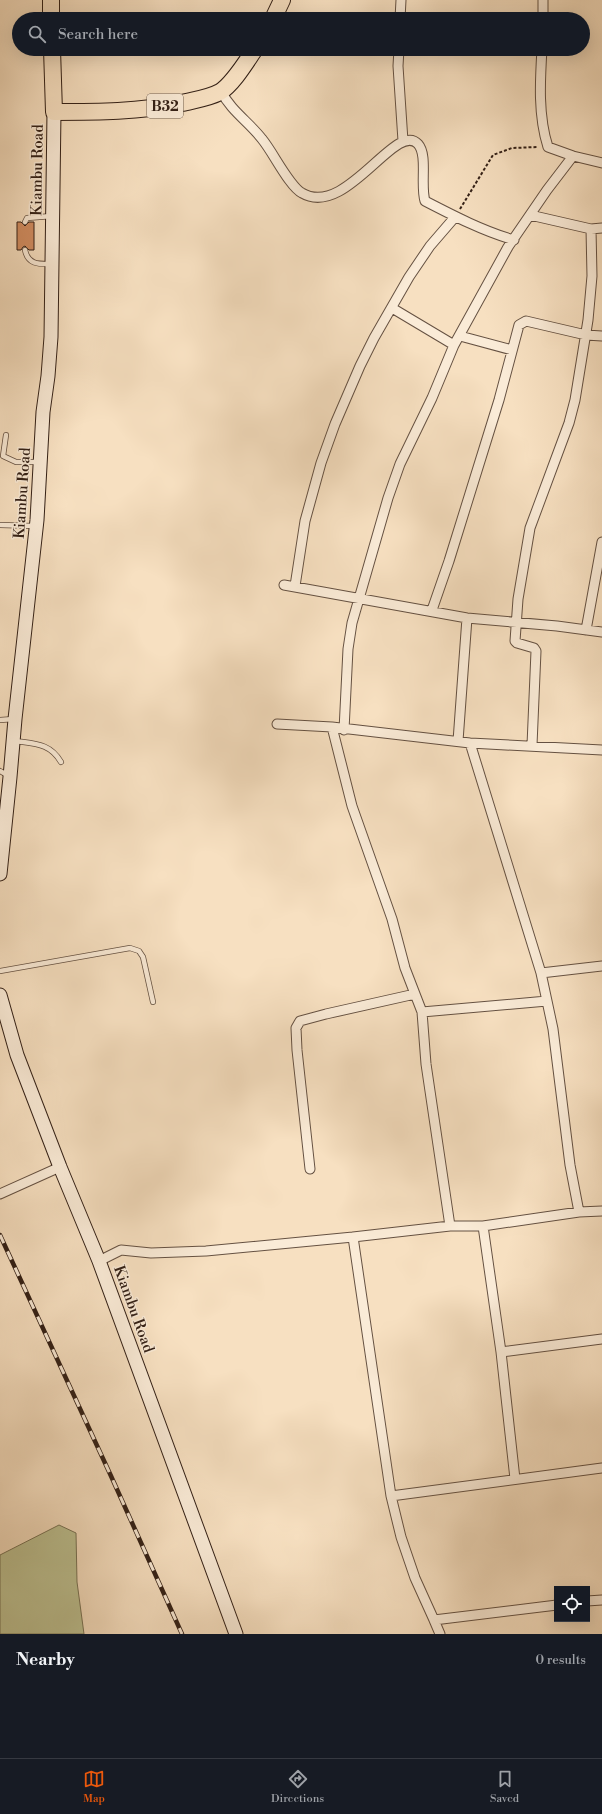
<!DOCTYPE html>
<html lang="en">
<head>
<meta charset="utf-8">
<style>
  :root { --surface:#171b24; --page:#242831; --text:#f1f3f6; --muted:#9ea1a6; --line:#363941; --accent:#ea580c }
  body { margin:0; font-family:"Libre Bodoni",serif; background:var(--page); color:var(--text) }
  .controls { position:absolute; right:12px; bottom:12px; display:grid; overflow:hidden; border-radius:0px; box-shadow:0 4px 16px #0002 }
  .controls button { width:36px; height:36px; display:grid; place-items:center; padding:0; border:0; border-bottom:1px solid var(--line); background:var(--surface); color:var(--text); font:20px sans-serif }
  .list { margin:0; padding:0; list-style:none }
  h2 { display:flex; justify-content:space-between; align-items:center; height:52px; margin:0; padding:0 16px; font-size:17px }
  h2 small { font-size:13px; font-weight:400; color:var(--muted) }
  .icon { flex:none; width:22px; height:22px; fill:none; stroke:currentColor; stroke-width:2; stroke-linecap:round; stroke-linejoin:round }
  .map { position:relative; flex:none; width:602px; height:1634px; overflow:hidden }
  .search { position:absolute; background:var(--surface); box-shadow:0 4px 16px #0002; left:12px; right:12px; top:12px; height:44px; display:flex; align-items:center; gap:10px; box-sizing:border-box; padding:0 14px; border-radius:22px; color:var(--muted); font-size:15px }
  .sheet { height:124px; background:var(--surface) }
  nav { display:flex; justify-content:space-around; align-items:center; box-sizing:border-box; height:56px; border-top:1px solid var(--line); background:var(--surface); font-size:11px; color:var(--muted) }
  nav a { display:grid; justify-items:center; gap:2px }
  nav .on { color:var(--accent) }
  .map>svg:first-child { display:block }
  .green { fill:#bdc293; stroke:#787255 }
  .building { fill:#d28e62; stroke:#342117 }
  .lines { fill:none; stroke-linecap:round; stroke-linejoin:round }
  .service-casing { stroke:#655142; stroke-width:6 }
  .minor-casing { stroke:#655142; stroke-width:11 }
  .secondary-casing { stroke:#342117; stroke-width:15 }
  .trunk-casing { stroke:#342117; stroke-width:18 }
  .path { stroke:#342117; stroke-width:2; stroke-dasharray:3 2; stroke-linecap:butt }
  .service { stroke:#faebd7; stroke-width:4.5 }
  .minor { stroke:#faebd7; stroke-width:9 }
  .secondary { stroke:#faebd7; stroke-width:13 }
  .trunk { stroke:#f7e0c1; stroke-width:16 }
  .rail-casing { stroke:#342117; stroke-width:4.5 }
  .rail { stroke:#faebd7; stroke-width:3; stroke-dasharray:9; stroke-linecap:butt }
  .labels { text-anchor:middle; stroke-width:3; stroke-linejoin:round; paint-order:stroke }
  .shield { fill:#faebd7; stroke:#6f5e51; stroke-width:1 }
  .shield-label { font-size:14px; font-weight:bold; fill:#342117 }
  .street-label { font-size:15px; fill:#342117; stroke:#faebd7 }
</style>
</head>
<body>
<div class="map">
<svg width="602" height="1634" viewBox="0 0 602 1634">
  <rect width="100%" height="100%" fill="#f7e0c1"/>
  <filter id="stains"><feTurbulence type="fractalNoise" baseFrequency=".005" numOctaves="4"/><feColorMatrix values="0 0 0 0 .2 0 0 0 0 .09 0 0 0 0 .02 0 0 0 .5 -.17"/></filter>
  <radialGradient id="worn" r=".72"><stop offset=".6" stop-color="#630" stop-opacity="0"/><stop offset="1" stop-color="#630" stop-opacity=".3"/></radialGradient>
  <path class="green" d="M59,1525L76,1533L77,1582L84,1634H0V1555Z"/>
  <path class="building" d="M17,222H21L25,226L29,222H34V250H29L25,246L23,247L21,250H17Z"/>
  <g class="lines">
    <defs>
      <path id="service" d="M25,222L27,218L52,216
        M25,250C28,265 39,264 51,264
        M6,435L3,456L16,462H38
        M0,525L34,526
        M0,720L14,719
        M15,741C35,744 50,743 61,762
        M0,771L9,776
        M0,971L130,948L139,951L143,957L153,1002"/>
      <path id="minor" d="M400,19L401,0
        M543,19V0
        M399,49L398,66L403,141
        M542,49C540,81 538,116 548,147L573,156L602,163
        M221,91C231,111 249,122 262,139C273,152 289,186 302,193C346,219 396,120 418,144C428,155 420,185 425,201C454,216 483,231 514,240
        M530,215L591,229L602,228
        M392,308L454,345
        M460,336L512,350
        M284,585L467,618L557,626L602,632
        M295,586L305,521L321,463L335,424L360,366L374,338L409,277L430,246L455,217
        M432,610L449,561L499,400L519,325L526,321L586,335L602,336
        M586,630L602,542
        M277,724L332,727L470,743L602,750
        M332,727L352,806L392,919L405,968L422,1012L426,1064L450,1226
        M344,730L348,649L352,623L388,498L400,464L432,398L454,345L508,247L547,190L573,156
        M458,741L467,618
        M470,743L541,973L553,1029L570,1165L579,1212
        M532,745L536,651L534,648L517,643L515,641L518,599L530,528L569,423L575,400L588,320L592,276L591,229
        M541,973L602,966
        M422,1012L547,1001
        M310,1169L297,1050L296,1028L300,1021L326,1014L415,994
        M0,1194L60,1167
        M483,1226L501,1352L515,1479
        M99,1261L121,1250L151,1253L206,1251L353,1237
        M501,1352L602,1339
        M391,1496L602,1468
        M587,1601L602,1600
        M557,1605L434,1620L415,1578L401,1537L391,1496L353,1237L450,1226H483L579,1212L602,1211
        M434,1620L440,1634"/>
      <path id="secondary" d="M0,874L10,777L15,719L37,520L43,412L48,376L51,337L54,112
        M0,995L17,1055L60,1167L99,1261L236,1634"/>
      <path id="trunk" d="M51,0V19
        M273,19L282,0
        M52,49L54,112C98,112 138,112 182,103C194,100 209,98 220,92C233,84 246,62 255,49"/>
    </defs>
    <use href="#service" class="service-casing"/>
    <use href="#minor" class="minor-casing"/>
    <use href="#secondary" class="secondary-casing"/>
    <use href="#trunk" class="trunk-casing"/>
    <path class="path" d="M460,209L493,155L512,148L538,147"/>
    <use href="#service" class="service"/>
    <use href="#minor" class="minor"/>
    <use href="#secondary" class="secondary"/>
    <use href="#trunk" class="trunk"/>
    <defs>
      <path id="rail" d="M0,1235L111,1476L182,1634"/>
    </defs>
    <use href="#rail" class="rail-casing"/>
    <use href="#rail" class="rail"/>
  </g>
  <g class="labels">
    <rect class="shield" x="147" y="94" width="36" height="24" rx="3"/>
    <g class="shield-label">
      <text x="165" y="111">B32</text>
    </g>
    <g class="street-label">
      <text transform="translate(37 170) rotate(-89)" y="5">Kiambu Road</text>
      <text transform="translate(22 493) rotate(-86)" y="5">Kiambu Road</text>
      <text transform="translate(134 1309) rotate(70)" y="5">Kiambu Road</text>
    </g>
  </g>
  <rect width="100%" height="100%" filter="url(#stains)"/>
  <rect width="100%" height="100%" fill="url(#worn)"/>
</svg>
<div class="controls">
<button><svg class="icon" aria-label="locate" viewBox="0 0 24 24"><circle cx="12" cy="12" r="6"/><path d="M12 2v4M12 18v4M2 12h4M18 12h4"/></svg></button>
</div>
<div class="search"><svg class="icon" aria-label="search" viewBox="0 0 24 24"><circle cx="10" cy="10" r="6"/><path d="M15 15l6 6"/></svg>Search here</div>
</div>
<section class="sheet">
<h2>Nearby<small>0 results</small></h2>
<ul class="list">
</ul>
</section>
<nav>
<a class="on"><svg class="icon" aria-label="map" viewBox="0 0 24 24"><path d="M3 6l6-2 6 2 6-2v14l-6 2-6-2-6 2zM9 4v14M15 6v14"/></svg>Map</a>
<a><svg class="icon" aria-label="directions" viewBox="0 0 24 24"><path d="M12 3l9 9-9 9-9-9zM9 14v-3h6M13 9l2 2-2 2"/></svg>Directions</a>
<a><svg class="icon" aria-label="saved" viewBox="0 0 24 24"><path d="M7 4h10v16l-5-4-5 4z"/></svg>Saved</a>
</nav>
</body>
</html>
